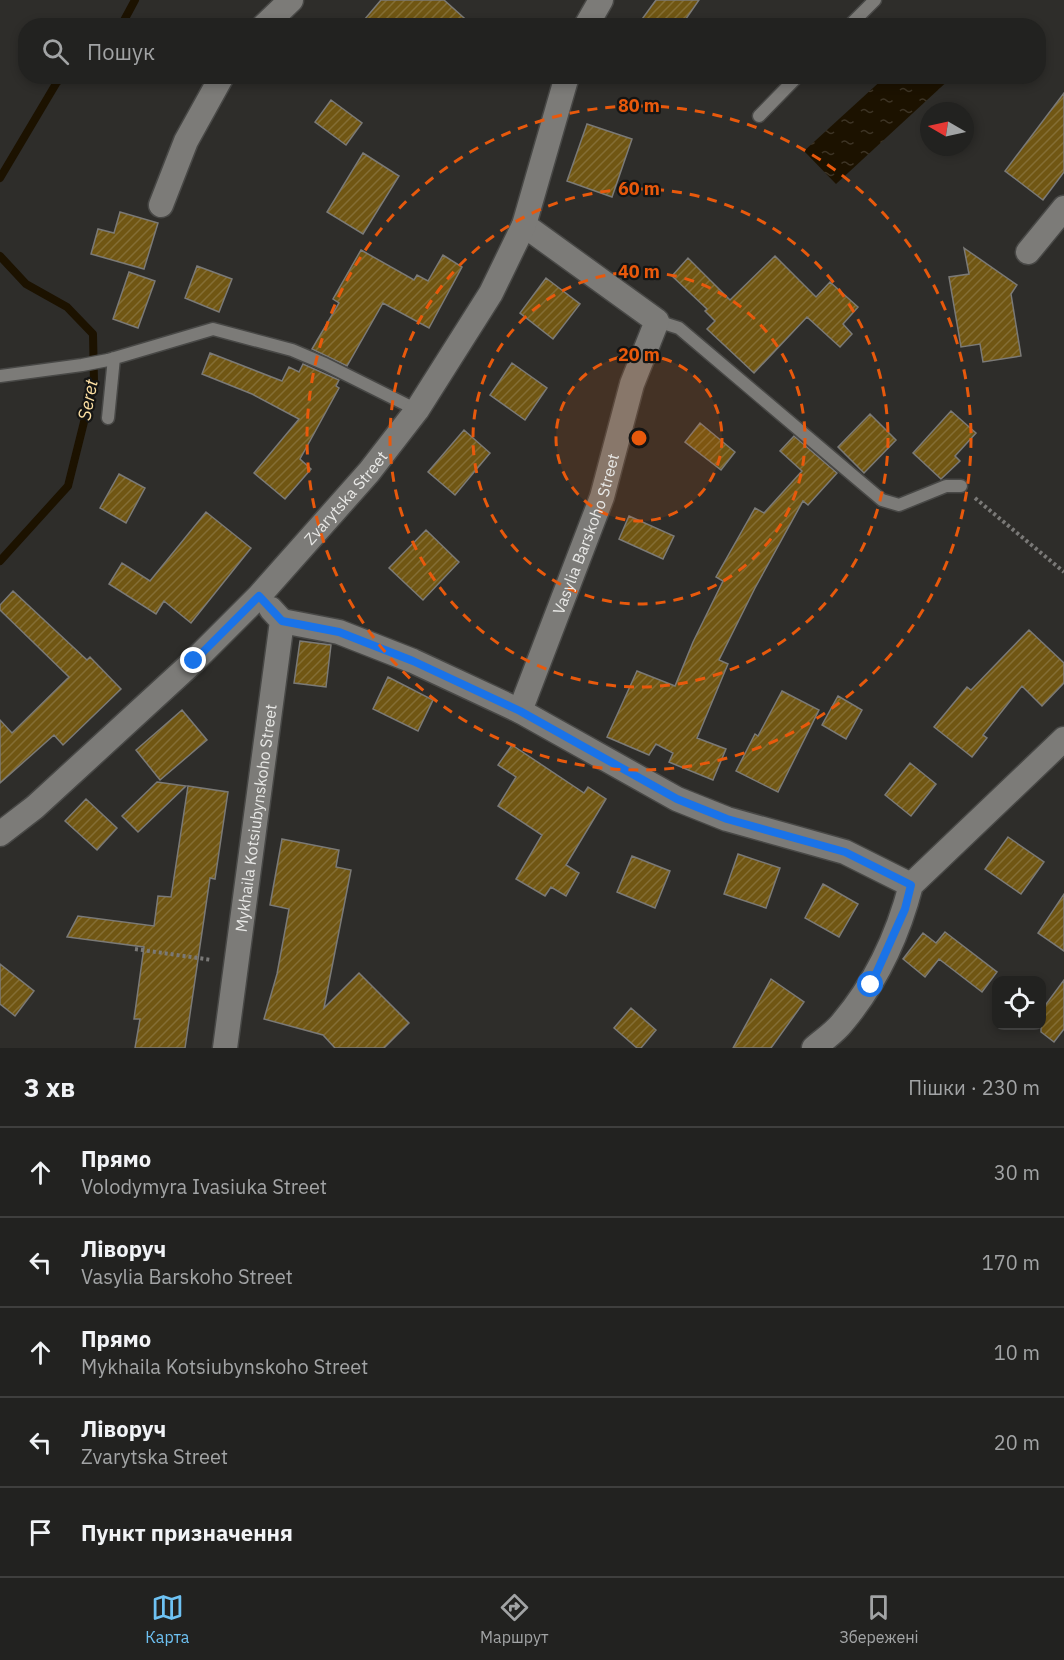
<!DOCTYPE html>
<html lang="uk">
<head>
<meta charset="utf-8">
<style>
  :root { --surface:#222220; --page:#2e2f2d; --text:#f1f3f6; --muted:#a2a4a5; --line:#3f3f3e; --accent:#6ec2f3 }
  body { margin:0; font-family:"IBM Plex Sans",sans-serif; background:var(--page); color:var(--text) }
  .controls { position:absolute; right:18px; bottom:18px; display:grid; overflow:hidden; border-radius:12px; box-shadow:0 3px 9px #0003 }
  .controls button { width:54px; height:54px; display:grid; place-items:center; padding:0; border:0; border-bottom:2px solid var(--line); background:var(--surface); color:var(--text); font:30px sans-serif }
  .compass { position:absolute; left:920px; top:102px; width:54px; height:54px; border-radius:50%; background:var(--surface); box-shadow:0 3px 9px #0003; rotate:279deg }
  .stop { position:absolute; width:18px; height:18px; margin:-14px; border:4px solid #1a73e8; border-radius:50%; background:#fff }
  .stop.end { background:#1a73e8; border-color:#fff; box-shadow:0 2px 6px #0008 }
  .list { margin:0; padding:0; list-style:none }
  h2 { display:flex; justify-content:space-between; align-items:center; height:78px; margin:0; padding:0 24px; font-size:26px }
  h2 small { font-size:20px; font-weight:400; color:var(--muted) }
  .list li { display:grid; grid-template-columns:39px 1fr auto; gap:18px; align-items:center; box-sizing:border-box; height:90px; padding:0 24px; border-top:2px solid var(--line) }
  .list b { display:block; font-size:22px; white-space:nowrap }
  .list p { margin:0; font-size:20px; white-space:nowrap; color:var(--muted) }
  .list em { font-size:20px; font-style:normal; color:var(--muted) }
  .icon { flex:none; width:33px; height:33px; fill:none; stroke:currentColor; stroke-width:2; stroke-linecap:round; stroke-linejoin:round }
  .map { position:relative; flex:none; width:1064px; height:1048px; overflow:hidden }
  .search { position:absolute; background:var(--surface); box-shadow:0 3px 9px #0003; left:18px; right:18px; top:18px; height:66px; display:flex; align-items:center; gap:15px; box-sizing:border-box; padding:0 21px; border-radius:24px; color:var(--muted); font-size:22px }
  .sheet { height:528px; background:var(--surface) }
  nav { display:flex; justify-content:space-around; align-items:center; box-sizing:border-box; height:84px; border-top:2px solid var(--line); background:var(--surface); font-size:16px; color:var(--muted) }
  nav a { display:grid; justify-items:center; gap:3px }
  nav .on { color:var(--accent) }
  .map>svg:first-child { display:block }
  .water { fill:url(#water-ripples) }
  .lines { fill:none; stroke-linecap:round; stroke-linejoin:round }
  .stream { stroke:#1c1200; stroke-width:8 }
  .building { fill:url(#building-hatch); stroke:#7b7a77; stroke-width:1.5 }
  .service-casing { stroke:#484846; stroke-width:15 }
  .minor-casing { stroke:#484846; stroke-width:27 }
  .path { stroke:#7a7977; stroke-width:4; stroke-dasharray:3 3; stroke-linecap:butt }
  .service { stroke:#7c7b78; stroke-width:12 }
  .minor { stroke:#7c7b78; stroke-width:24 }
  .route { stroke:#1a73e8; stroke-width:8 }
  .ring { fill:none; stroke:#e8590c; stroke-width:3; stroke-dasharray:10 8 }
  .labels { text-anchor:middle; stroke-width:4.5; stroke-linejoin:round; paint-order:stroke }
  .street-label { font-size:16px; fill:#e8e8e6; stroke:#151514 }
  .water-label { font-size:18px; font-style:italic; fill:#fde0a3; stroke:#151514 }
  .centre { fill:#e8590c; stroke:#151514; stroke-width:3 }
  .ring-label { font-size:18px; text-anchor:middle; font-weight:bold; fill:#e8590c; stroke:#151514; stroke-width:4.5; stroke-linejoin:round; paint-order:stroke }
</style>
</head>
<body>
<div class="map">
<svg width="1064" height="1048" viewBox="0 0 1064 1048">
  <defs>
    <pattern id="water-ripples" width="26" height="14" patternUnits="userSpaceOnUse" patternTransform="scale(1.5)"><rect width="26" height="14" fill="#1c1200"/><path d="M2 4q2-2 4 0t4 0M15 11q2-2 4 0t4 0" fill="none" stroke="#3d3425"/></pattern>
    <pattern id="building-hatch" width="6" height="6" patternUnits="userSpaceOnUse" patternTransform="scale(1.5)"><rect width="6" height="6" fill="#705613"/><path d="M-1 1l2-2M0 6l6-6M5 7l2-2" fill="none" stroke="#846e35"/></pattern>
  </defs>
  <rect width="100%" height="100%" fill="#2e2d2a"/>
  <path class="water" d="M885,77H952L836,184L804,151Z"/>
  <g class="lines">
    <path class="stream" d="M121,26L135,0
      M0,178L57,82L65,76
      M0,256L26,284L67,307L93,334L94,382L68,486L0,561"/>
  </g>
  <path class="building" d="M381,0H444L473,26H359Z
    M656,0H699L681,26H637Z
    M1064,93V172L1043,200L1005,171Z
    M331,100L362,123L346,145L315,122Z
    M587,124L632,139L612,197L567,181Z
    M363,153L399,176L363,234L327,212Z
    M120,212L158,223L144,269L91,254L98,229L114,233Z
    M964,248L1017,285L1011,294L1021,356L983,362L980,344L961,347L949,277L969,274Z
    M361,250L414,280L417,275L428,281L443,255L462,267L429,328L383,303L347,366L312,349L339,303L333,299Z
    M775,256L816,297L830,282L858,307L843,324L852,334L840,347L807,317L754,373L707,329L715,321L705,311L707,309L672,276L688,258L730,300Z
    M197,266L232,279L219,312L185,298Z
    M129,272L155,281L138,328L113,319Z
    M546,278L580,304L553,339L520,313Z
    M210,353L282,381L289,367L299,372L303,364L339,380L336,386L339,388L300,459L311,469L285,499L254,473L299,419L252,394L202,374Z
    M512,363L547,388L525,420L490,395Z
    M951,411L976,433L955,456L960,461L941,479L913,453Z
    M870,414L896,440L864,473L838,447Z
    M700,423L735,452L721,470L685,442Z
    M464,430L490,453L455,495L428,472Z
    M794,436L837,473L808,505L803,501L755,588L719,660L728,664L697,738L726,749L713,780L669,762L673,753L656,744L649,755L607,737L637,671L675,686L693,642L723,581L716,577L755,508L764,513L802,471L780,451Z
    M119,474L145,488L126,523L100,508Z
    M206,512L251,548L191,623L164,601L156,614L109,584L122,563L150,581Z
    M629,516L674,536L663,559L619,539Z
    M426,530L459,562L423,600L389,568Z
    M13,591L87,660L90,657L121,689L63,745L54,735L0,783V720L12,733L69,677L0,610V605Z
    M1029,630L1064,663V683L1042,706L1022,686L983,735L987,738L972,757L934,727L967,687L971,690Z
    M300,641L331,645L326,687L294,683Z
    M388,677L433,700L418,731L373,709Z
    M782,691L819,710L778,792L736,771L755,734L758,736Z
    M838,696L862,710L846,739L822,725Z
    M182,710L207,740L160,780L136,750Z
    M512,745L584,793L588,787L606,799L566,865L579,873L566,896L551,887L545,896L516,879L542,835L498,806L516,777L498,765Z
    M910,763L936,784L911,816L885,795Z
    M157,782L186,786L138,832L122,816Z
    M188,786L228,792L215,879L210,878L185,1048H135L140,1019H134L144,947L67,937L78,916L154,926L158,896L171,897Z
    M86,799L117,828L97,850L65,821Z
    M1008,837L1044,862L1021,894L985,869Z
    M282,839L339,850L336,867L351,870L324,1008L359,973L409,1023L384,1048H335L323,1035L264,1019L277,974L289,909L270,905Z
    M738,854L780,868L766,908L724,894Z
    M632,856L670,871L655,908L617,892Z
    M823,884L858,904L839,937L805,918Z
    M1064,894V951L1038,933Z
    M945,932L997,972L982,992L939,959L925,977L903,959L923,933L936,943Z
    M0,964L34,991L15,1016L0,1004Z
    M771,979L804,1002L771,1048H733Z
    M1064,980V1029L1054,1042L1041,1032V1011Z
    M631,1008L656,1030L641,1048H637L614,1028Z"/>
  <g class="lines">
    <defs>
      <path id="service" d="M849,26L875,0
        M759,116L798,76
        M657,321L679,328L882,500L899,505L946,486H961
        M0,376L82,365L108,360L213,329L292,350L325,364L417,410
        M108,418L114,358"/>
      <g id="minor">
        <path d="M264,26L291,0"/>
        <path d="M586,26L601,0"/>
        <path d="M161,205L186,141L222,76"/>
        <path d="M1028,252L1064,208"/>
        <path d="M282,621L339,632L413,661L520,711L677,799L727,819L845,852L911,885"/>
        <path id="s1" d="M520,711L602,497L632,384L657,321L524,225"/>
        <path id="s2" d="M0,834L35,807L194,661L259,596L369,472L417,410L491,293L524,225L567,76"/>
        <path id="s3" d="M225,1048L282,621L271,609"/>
        <path d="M814,1048C823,1040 834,1033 842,1023C875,984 898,935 911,885L1064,739"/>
      </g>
    </defs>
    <use href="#service" class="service-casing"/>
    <use href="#minor" class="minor-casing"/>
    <path class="path" d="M975,498L1064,572
      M135,949L212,960"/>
    <use href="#service" class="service"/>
    <use href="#minor" class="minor"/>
  </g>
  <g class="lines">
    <path class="route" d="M194,661L259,596L282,621L339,632L413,661L520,711L677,799L727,819L845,852L911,885L905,909L871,985"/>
  </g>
  <circle cx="639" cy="438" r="83" fill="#e8590c" fill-opacity=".12"/>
  <g class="ring">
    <circle cx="639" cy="438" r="83"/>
    <circle cx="639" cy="438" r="166"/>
    <circle cx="639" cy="438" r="249"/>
    <circle cx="639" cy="438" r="332"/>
  </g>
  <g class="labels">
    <g class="street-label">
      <text dy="6" stroke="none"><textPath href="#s2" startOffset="483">Zvarytska Street</textPath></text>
      <text dy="6" stroke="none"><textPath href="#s1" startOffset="189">Vasylia Barskoho Street</textPath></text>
      <text dy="6" stroke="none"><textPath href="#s3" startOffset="232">Mykhaila Kotsiubynskoho Street</textPath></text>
    </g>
    <g class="water-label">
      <text transform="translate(88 400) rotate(-79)" y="6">Seret</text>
    </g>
  </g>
  <circle cx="639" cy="438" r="9" class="centre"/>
  <g class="ring-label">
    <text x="639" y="112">80 m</text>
    <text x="639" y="195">60 m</text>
    <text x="639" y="278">40 m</text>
    <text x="639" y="361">20 m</text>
  </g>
</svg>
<div class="controls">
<button><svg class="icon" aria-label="locate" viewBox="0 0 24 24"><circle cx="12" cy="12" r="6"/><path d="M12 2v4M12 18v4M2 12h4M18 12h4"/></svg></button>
</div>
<svg class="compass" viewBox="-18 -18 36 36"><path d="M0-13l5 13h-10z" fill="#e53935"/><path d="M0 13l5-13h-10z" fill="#a2a4a5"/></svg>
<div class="stop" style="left:871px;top:985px"></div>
<div class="stop end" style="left:194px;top:661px"></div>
<div class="search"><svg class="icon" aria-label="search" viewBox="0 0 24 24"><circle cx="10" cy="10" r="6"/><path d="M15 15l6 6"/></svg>Пошук</div>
</div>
<section class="sheet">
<h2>3 хв<small>Пішки · 230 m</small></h2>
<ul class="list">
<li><svg class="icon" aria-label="ahead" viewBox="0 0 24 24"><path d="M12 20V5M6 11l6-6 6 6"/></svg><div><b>Прямо</b><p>Volodymyra Ivasiuka Street</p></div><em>30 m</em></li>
<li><svg class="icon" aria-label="left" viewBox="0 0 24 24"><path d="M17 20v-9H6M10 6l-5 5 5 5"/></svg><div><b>Ліворуч</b><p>Vasylia Barskoho Street</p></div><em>170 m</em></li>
<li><svg class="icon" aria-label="ahead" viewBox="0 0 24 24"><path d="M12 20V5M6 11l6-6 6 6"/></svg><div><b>Прямо</b><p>Mykhaila Kotsiubynskoho Street</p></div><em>10 m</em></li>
<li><svg class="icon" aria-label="left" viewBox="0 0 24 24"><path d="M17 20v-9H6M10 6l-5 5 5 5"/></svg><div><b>Ліворуч</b><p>Zvarytska Street</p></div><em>20 m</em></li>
<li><svg class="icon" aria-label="arrive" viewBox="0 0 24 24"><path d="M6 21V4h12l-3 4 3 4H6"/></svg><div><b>Пункт призначення</b></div></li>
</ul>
</section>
<nav>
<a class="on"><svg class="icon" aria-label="map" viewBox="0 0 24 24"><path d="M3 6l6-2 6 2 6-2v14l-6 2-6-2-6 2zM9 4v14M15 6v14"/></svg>Карта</a>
<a><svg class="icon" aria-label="directions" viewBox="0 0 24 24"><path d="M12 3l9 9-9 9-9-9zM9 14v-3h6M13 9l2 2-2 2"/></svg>Маршрут</a>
<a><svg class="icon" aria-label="saved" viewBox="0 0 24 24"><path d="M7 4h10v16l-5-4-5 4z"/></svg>Збережені</a>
</nav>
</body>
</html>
